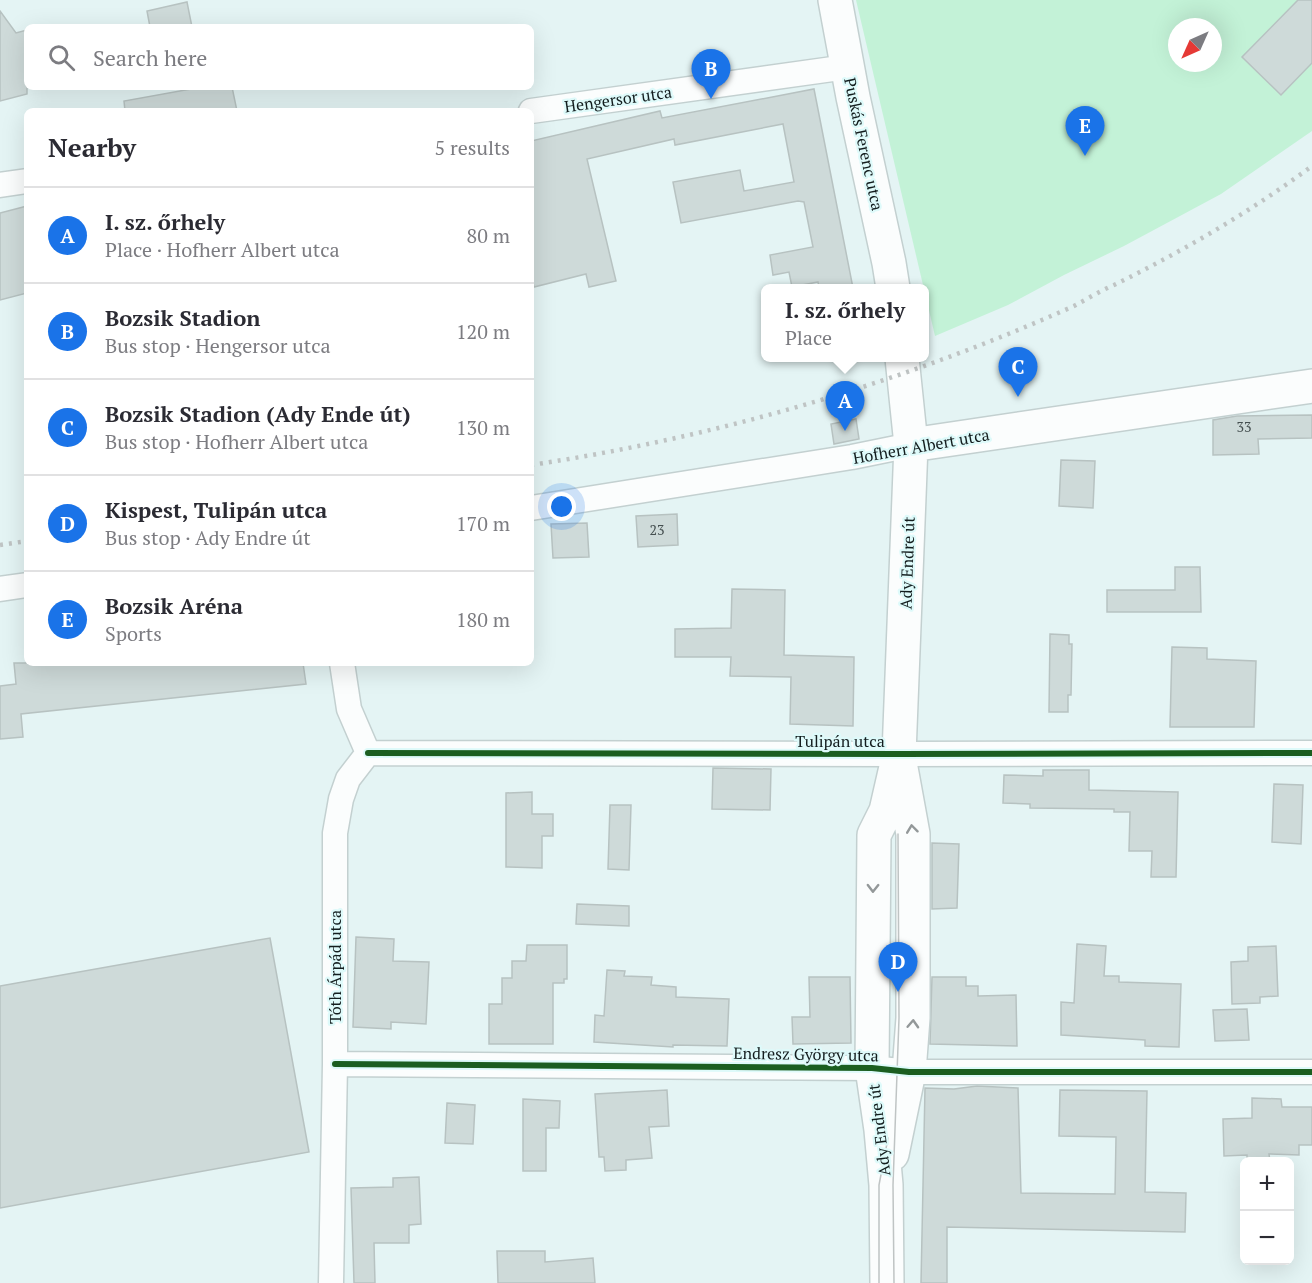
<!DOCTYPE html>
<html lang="en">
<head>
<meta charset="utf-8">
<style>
  :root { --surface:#fff; --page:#f7f7f7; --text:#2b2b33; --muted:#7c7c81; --line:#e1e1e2; --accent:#1a73e8 }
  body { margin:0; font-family:"PT Serif",serif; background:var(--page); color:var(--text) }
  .controls { position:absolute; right:18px; bottom:18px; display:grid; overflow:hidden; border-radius:9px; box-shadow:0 6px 24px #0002 }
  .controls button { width:54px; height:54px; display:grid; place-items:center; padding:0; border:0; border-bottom:2px solid var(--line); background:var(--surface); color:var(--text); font:30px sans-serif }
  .compass { position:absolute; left:1168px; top:18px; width:54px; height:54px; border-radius:50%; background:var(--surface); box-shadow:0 6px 24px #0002; rotate:225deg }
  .you { position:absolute; left:562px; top:507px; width:21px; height:21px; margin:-15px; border:4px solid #fff; border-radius:50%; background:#1a73e8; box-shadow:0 0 0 9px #1a73e833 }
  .badge { display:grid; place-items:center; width:39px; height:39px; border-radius:50%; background:var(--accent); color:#fff; font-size:20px; font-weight:700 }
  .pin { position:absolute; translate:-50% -50px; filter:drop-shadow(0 2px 3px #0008) }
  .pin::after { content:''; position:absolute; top:32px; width:21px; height:18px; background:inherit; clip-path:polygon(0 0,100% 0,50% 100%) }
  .popup { position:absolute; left:761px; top:284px; width:168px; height:78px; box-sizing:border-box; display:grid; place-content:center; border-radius:9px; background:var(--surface); filter:drop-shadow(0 2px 4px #0005); font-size:20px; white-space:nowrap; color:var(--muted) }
  .popup b { font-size:22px; color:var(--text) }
  .popup::after { content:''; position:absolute; left:50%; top:100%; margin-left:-12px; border:12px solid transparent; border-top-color:var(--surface) }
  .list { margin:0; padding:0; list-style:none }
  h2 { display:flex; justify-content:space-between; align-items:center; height:78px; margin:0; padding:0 24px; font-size:26px }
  h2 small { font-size:20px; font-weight:400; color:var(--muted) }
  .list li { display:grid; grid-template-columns:39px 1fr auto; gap:18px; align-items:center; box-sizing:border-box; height:96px; padding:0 24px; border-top:2px solid var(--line) }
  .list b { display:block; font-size:22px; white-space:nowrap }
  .list p { margin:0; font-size:20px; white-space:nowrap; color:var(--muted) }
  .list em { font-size:20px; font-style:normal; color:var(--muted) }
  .icon { flex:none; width:33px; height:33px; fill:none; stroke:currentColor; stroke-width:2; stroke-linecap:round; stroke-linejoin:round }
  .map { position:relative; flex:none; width:1312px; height:1283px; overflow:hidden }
  .search { position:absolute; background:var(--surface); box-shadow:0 6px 24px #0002; left:24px; top:24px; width:510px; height:66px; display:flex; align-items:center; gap:15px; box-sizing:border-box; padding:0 21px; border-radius:9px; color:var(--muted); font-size:22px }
  .panel { position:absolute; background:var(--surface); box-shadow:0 6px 24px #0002; left:24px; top:108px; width:510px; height:558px; border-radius:9px }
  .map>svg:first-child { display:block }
  .green { fill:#c3f2d7; fill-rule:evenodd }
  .building { fill:#cedad9; stroke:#b7c2c1; stroke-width:1.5 }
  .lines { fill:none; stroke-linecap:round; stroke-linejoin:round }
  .street-casing { stroke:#c3d0d0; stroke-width:27 }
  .secondary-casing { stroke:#c3d0d0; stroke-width:36 }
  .street { stroke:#fbfdfd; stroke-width:24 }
  .secondary { stroke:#fbfdfd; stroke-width:33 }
  .tram { stroke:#bfc4c4; stroke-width:1.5 }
  .rail { stroke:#bfc4c4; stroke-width:4.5; stroke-dasharray:3 6; stroke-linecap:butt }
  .cycleway-casing { stroke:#defafa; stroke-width:10 }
  .cycleway { stroke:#1b5e20; stroke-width:6 }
  .oneway { stroke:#939899 }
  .labels { text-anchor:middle; stroke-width:4.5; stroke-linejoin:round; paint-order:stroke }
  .number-label { font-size:14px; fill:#454f50 }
  .street-label { font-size:16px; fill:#131d1e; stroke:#defafa }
</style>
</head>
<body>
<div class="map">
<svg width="1312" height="1283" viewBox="0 0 1312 1283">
  <rect width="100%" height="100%" fill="#e4f4f4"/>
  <path class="green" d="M856,0H1312V131L1221,194L1124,246L1064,275L1008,305L935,336ZM1177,27H1213V63H1177Z"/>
  <path class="building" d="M1298,0H1312V63L1281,95L1242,57Z
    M187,2L192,27H150L147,11Z
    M0,11L16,33L27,30V94L0,101Z
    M202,87H232L237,111H125L124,101Z
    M814,89L853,288H819L818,282L792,287L789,272L773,275L770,255L813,247L804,202L798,201L681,223L673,182L740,170L744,191L794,182L783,124L675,145L674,139L587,159L616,281L589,287L586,274L534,287L531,276V141L660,111L662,118Z
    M27,206V293L0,300V213Z
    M1312,415V438L1258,439L1259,454L1213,455V420L1237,416Z
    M856,419L859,439L834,444L831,424Z
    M1061,460L1095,461L1093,508L1059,506Z
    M677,514L678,545L638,547L636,516Z
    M587,523L589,557L553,558L551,524Z
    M1175,567H1200L1201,612H1107V590H1175Z
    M732,589L785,590L784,655L854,657L853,726L790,724L791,677L730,676L731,657H675V629L731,628Z
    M1050,634L1069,635V644H1072L1071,695H1068V712H1049Z
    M1172,647L1207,648V659L1256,661L1254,727H1170Z
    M14,663H303L306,684L21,714L23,737L0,739V686L16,684Z
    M713,768L771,769L770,810L712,809Z
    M1043,770H1089V790L1178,792L1176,877H1151L1152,851H1129L1130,812H1114V809L1030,808V804L1003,803L1004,775L1043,776Z
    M1274,784L1303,785L1301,844L1272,842Z
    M532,792V814H553V836H542V868L506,867V793Z
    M610,805H631L629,870L608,869Z
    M932,843L959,844L957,908L932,909Z
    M577,904L629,906V926L576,924Z
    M356,937L394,939L393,961L429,962L426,1024L391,1022V1029L353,1027Z
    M270,938L309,1152L0,1208V986Z
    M1077,944L1106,946L1104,976H1119V982L1181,984L1179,1047L1145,1046V1040L1061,1035V1002L1074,1003Z
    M527,945H567V979H564V983H553V1044H489V1004H502V978H512V961H526Z
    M1276,946L1278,996L1260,997V1003L1232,1004L1231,962L1248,961V947Z
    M607,970L625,971L624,976L652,977L651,985L676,987V997L729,999L727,1046L673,1045V1047L594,1042L595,1015L604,1016Z
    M809,977H850L851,1043L793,1044L792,1017H810Z
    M932,977H966V986H978V996L1016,995L1017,1046L930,1044Z
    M1247,1009L1249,1040L1215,1041L1213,1010Z
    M977,1086L1018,1088L1021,1193L1115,1194L1116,1137L1059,1136L1060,1090L1147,1091L1145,1192L1186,1193L1185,1232L947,1227V1283H921L925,1088L954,1089Z
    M667,1090L669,1126L649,1127L652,1158L626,1160V1170L605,1171L604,1157H599L595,1094Z
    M1252,1098L1281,1099L1282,1107H1312V1145H1299V1155L1269,1154L1270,1161H1247V1155L1224,1156L1223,1119L1252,1118Z
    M523,1099L560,1101L559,1128H546V1171H523Z
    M447,1103L475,1105L473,1144L445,1143Z
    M419,1177L421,1224L409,1225V1243H374L375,1283H354L351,1188L393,1187V1178Z
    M497,1251H545V1262L593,1258L595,1283H498Z"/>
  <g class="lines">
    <defs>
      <path id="street" d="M531,111L847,67
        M0,185L27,181
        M531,508L852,457L911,445
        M0,589L27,585
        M342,663L349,709L368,753
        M368,753L899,754L1312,753
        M335,1064L872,1068L909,1072H1312
        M331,1283L335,1064V833L341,799L348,779L368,753"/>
      <path id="secondary" d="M835,0L853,97L889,263L893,288
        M911,445L1312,386
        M892,1154L909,1072L913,1018V834L901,768
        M887,1283L886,1185L881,1130L872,1068L874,835L886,811L899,754L911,445L902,358"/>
    </defs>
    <use href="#street" class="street-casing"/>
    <use href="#secondary" class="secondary-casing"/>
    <use href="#street" class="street"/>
    <use href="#secondary" class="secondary"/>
    <path class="tram" d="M879,1283V1185L888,1138
      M894,1283L893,1185L899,1018L898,834"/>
    <path class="rail" d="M531,465C718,437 901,383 1074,306C1087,299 1100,291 1114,285C1183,251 1250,212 1312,166
      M0,545L27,541"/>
    <defs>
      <path id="cycleway" d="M368,753L899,754L1312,753
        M335,1064L872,1068L909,1072H1312"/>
    </defs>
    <use href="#cycleway" class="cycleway-casing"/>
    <use href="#cycleway" class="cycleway"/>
  </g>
  <defs><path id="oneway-chevron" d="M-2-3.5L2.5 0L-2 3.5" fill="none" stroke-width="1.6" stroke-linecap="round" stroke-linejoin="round" transform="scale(1.5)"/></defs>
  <g class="oneway">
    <use href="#oneway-chevron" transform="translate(912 829) rotate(-97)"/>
    <use href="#oneway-chevron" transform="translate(873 888) rotate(91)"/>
    <use href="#oneway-chevron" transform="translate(913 1024) rotate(-87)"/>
  </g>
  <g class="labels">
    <g class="number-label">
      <text x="1244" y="432">33</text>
      <text x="657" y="535">23</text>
    </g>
    <g class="street-label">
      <text transform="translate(618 99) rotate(-8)" y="6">Hengersor utca</text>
      <text transform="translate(864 144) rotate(78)" y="6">Puskás Ferenc utca</text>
      <text transform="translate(921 446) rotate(-10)" y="6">Hofherr Albert utca</text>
      <text transform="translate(907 563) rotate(-88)" y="6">Ady Endre út</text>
      <text x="840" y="747">Tulipán utca</text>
      <text transform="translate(335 967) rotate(-90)" y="6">Tóth Árpád utca</text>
      <text transform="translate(806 1054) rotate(1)" y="6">Endresz György utca</text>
      <text transform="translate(879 1130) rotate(-97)" y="6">Ady Endre út</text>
    </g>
  </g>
</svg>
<div class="controls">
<button>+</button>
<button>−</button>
</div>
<svg class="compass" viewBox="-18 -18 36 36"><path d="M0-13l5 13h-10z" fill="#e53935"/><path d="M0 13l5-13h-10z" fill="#7c7c81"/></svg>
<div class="you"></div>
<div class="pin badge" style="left:845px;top:431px">A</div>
<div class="popup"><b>I. sz. őrhely</b>Place</div>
<div class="pin badge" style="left:711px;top:99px">B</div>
<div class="pin badge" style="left:1018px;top:397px">C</div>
<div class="pin badge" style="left:898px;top:992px">D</div>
<div class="pin badge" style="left:1085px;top:156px">E</div>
<div class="search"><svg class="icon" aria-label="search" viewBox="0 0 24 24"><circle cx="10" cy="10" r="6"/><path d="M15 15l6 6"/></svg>Search here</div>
<section class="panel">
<h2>Nearby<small>5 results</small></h2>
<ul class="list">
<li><span class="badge">A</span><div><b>I. sz. őrhely</b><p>Place · Hofherr Albert utca</p></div><em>80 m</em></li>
<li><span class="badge">B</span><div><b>Bozsik Stadion</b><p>Bus stop · Hengersor utca</p></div><em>120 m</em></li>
<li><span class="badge">C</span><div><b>Bozsik Stadion (Ady Ende út)</b><p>Bus stop · Hofherr Albert utca</p></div><em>130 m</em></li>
<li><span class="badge">D</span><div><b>Kispest, Tulipán utca</b><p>Bus stop · Ady Endre út</p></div><em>170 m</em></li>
<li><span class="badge">E</span><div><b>Bozsik Aréna</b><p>Sports</p></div><em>180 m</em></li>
</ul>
</section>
</div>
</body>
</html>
